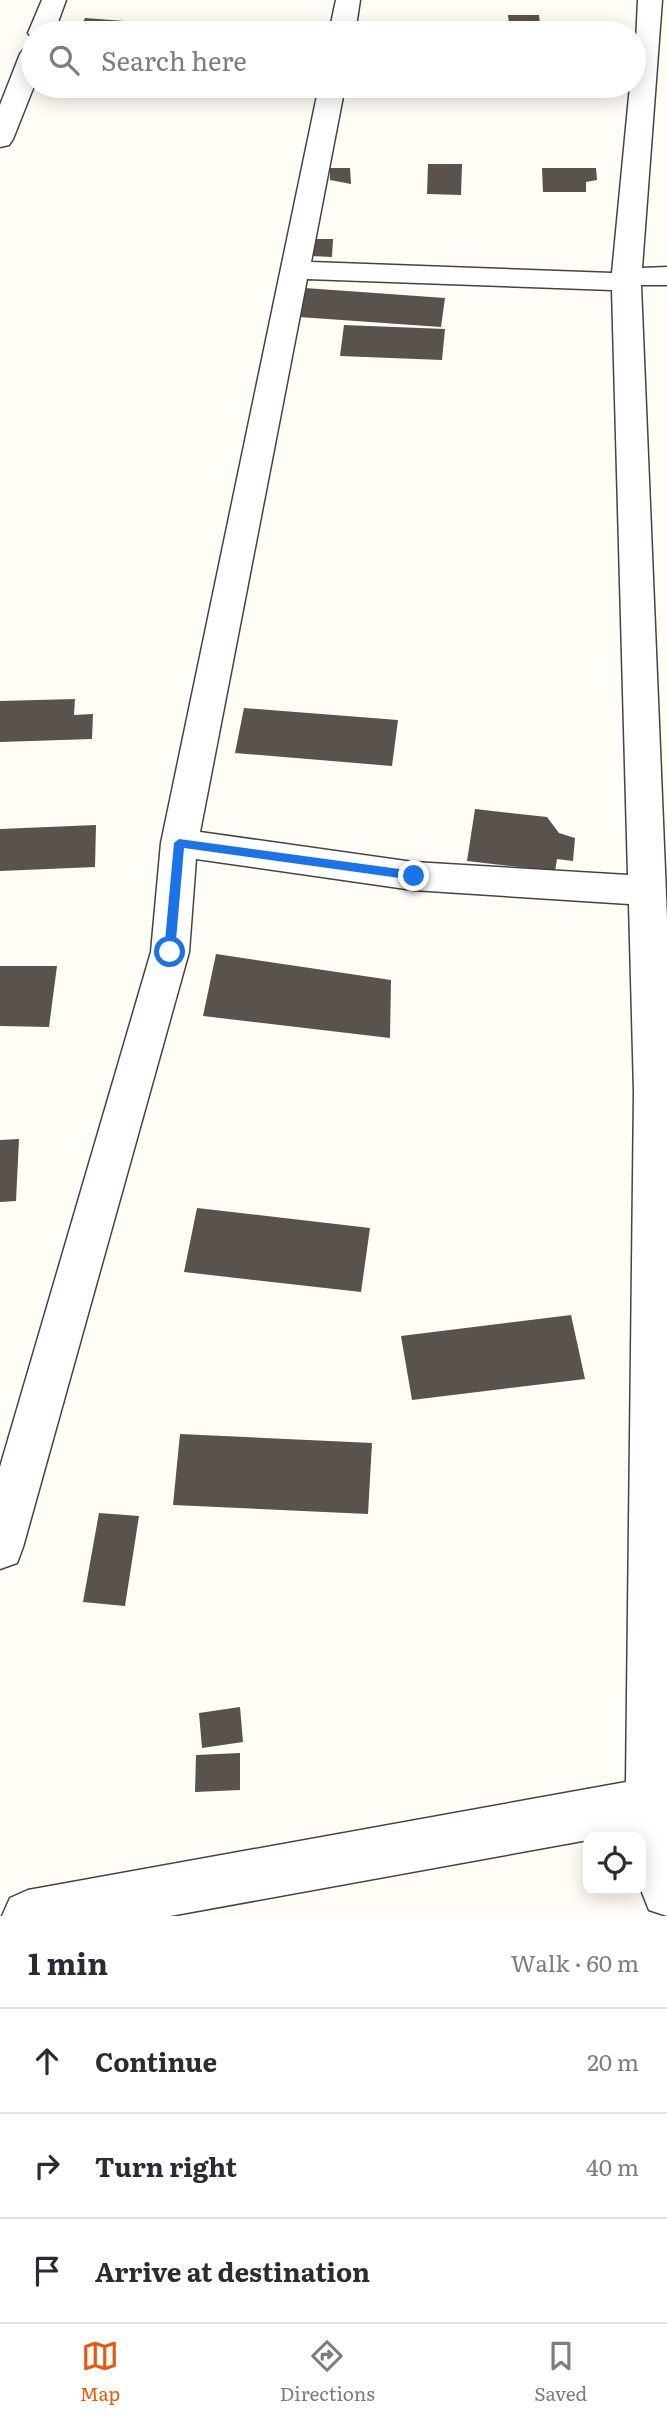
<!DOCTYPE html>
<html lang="en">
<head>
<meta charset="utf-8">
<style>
  :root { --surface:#fff; --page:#f2f2f3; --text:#2b2b33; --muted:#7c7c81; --line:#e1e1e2; --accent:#ea580c }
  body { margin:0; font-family:Literata,serif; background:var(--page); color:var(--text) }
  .controls { position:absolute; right:21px; bottom:21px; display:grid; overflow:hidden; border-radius:14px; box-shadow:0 4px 18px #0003 }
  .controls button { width:63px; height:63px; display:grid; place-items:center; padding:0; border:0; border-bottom:2px solid var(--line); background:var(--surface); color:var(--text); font:35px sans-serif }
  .stop { position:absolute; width:21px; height:21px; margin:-16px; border:5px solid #1a73e8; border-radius:50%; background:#fff }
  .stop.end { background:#1a73e8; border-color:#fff; box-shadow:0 2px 7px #0008 }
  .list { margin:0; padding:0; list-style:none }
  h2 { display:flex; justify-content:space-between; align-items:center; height:91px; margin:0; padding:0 28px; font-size:30px }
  h2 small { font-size:23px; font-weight:400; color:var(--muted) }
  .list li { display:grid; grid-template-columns:46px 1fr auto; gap:21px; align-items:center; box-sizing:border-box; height:105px; padding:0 28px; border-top:2px solid var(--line) }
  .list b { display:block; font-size:26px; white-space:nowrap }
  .list em { font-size:23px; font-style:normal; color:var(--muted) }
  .icon { flex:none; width:38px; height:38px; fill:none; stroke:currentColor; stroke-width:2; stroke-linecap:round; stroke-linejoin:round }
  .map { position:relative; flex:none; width:667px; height:1916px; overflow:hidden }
  .search { position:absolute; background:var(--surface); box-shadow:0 4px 18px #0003; left:21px; right:21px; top:21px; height:77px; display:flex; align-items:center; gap:18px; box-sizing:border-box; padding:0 24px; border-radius:38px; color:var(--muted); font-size:26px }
  .sheet { height:406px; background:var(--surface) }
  nav { display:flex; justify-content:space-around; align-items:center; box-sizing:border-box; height:98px; border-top:2px solid var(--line); background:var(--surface); font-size:19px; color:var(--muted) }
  nav a { display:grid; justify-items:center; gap:4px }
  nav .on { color:var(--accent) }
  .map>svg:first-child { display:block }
  .building { fill:#5a524d }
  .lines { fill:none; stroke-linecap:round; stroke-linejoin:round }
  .minor-casing { stroke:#444; stroke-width:3 }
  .minor { fill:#fff; fill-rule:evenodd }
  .route { fill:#1a73e8 }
</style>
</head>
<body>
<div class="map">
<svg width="667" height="1916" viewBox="0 0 667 1916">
  <rect width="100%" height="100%" fill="#fffdf5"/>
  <path class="building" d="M508,15H539L541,33H510Z
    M85,18L138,22L133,33H78Z
    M428,164H462L461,195L427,194Z
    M330,168H350L351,184L330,180Z
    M542,168H596L597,180L586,182V192H543Z
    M311,239H333L332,257L310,256Z
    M305,288L445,298L441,327L299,317Z
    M344,325L445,329L442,360L340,356Z
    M75,699L74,715L93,714L92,739L0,742V701Z
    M244,708L398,720L392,766L235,753Z
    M475,809L547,817L559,833L575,838L573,861L557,859L555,871L467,861Z
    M96,825L95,867L0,871V829Z
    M216,954L391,980L390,1038L203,1016Z
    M0,966H57L49,1027L0,1026Z
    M19,1139L16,1201L0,1202V1140Z
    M197,1208L370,1228L361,1292L184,1272Z
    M571,1315L585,1379L412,1400L401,1336Z
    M180,1434L372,1443L368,1514L173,1505Z
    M99,1513L139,1516L125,1606L83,1602Z
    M240,1707L243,1742L202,1748L199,1713Z
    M240,1753V1790L195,1792L196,1755Z"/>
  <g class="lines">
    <defs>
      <path id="minor" d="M42,0H66L54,33H33V39L28,33Z
        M336,0H360L355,33H329Z
        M638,0H662L642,268L667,267V285H641L667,919V1916L649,1910L641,1890V1837H632L631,1832L588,1837V1840L170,1916H2L10,1898L28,1890L626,1782L634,1092L629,904L413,890L196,859L189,952L23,1547L17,1563L0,1569V1467L151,952L161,843L319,86H345L311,262L612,273L630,86H634ZM307,279L612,290L628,875L413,862L200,832Z
        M33,46L34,86L13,139L9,145L0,147V105L20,54L24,49Z"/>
    </defs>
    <use href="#minor" class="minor-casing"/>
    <use href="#minor" class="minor"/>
  </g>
  <path class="route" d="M179,839L414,871L419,876L414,880L184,848L175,952L170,956L164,952L174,843Z"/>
</svg>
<div class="controls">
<button><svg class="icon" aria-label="locate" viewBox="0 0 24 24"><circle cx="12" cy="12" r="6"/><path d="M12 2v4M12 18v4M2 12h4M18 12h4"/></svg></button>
</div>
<div class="stop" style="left:170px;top:952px"></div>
<div class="stop end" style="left:414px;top:876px"></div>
<div class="search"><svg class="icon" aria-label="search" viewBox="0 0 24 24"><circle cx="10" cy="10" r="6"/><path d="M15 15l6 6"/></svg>Search here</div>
</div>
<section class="sheet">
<h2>1 min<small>Walk · 60 m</small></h2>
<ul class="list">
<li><svg class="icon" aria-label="ahead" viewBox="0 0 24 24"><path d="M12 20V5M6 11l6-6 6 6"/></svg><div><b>Continue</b></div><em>20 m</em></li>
<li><svg class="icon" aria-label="right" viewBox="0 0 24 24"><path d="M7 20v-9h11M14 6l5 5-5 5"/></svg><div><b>Turn right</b></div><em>40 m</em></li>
<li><svg class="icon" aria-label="arrive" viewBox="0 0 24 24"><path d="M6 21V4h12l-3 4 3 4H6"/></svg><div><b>Arrive at destination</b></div></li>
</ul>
</section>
<nav>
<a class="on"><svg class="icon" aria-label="map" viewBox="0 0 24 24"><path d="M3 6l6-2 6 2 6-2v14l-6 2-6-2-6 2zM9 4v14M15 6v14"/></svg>Map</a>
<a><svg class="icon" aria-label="directions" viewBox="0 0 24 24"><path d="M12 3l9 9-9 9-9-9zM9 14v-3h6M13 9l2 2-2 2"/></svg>Directions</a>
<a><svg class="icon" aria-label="saved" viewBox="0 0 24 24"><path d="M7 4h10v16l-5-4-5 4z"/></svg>Saved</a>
</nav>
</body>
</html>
